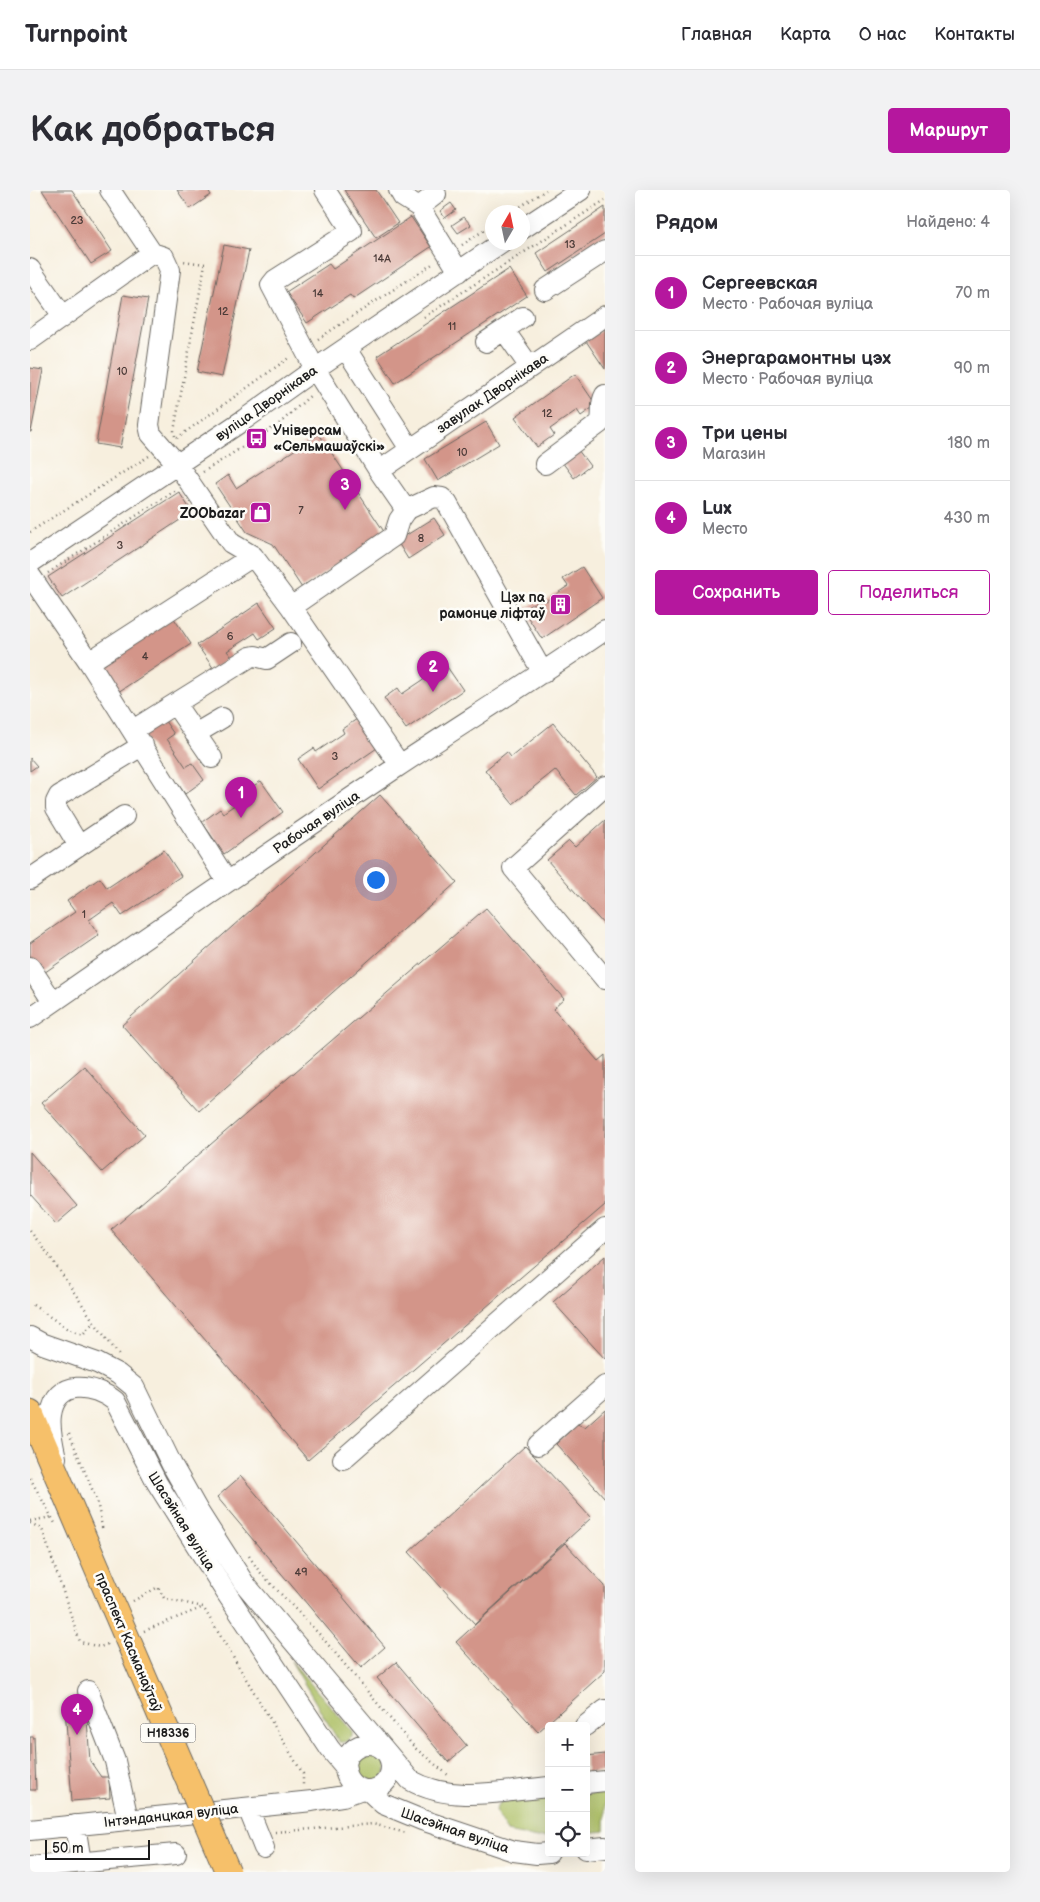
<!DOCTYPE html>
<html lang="ru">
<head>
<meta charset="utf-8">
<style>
  :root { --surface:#fff; --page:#f2f2f3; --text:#2b2b33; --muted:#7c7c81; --line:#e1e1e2; --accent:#b5179e }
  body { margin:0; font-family:"Balsamiq Sans",sans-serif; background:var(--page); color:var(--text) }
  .controls { position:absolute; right:15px; bottom:15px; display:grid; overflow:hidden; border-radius:5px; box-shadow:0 5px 20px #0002 }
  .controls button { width:45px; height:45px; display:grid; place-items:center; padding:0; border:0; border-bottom:1px solid var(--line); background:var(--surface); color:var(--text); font:25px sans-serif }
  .compass { position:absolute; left:455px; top:15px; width:45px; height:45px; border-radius:50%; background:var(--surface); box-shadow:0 5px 20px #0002; rotate:9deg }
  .scale { position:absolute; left:15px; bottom:12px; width:105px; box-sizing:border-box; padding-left:5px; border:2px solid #1c1c1c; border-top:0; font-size:14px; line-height:18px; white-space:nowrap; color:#1c1c1c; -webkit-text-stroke:4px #fdfcf7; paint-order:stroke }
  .you { position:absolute; left:345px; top:689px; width:18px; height:18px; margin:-12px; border:4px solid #fff; border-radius:50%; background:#1a73e8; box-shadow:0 0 0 8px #1a73e833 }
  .badge { display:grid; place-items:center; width:32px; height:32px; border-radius:50%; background:var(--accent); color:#fff; font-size:16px; font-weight:700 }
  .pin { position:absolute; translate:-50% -41px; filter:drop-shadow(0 1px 2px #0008) }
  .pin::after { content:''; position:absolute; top:26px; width:18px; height:15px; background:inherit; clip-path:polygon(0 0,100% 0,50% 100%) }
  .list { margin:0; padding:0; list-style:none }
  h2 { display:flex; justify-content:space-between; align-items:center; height:65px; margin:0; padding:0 20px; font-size:21px }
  h2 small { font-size:16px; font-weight:400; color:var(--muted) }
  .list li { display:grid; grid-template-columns:32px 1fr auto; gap:15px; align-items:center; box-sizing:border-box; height:75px; padding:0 20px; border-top:1px solid var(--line) }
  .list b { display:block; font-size:19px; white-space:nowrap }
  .list p { margin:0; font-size:16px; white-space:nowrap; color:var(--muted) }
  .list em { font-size:16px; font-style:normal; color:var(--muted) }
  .actions { display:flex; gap:10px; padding:15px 20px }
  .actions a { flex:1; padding:11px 0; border:1px solid var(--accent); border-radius:5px; text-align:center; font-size:18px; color:var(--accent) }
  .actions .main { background:var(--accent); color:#fff }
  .icon { flex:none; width:28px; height:28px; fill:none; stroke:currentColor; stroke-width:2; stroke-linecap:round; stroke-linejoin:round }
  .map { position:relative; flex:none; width:575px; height:1682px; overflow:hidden; border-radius:5px }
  header { display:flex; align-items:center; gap:30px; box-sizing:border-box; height:70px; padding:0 25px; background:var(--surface); border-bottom:1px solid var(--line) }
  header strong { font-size:24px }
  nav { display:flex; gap:28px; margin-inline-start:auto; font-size:18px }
  .intro { display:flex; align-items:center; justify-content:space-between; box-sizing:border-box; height:120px; padding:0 30px }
  h1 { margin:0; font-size:35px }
  .button { padding:12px 22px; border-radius:5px; background:var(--accent); color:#fff; font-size:18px; font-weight:700 }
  main { display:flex; gap:30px; padding:0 30px }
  aside { flex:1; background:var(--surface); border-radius:5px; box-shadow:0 5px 20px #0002 }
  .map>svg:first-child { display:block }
  .green { fill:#aabd61; stroke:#636c3e }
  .building { fill:#d39589 }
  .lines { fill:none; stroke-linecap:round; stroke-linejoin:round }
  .minor-casing { stroke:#696660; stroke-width:22 }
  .major-casing { stroke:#696660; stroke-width:27 }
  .path { stroke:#696660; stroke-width:2.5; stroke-dasharray:1 4; stroke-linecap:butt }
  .minor { stroke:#fff; stroke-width:20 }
  .major { stroke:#f6c06b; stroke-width:25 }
  .major-bridge-casing { stroke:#696660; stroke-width:27; stroke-linecap:butt }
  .major-bridge { stroke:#f6c06b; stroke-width:25 }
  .labels { text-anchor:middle; stroke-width:5; stroke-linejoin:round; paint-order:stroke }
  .number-label { font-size:11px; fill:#4a3a37 }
  .shield { fill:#fdfcf7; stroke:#605f5e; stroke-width:1 }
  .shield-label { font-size:12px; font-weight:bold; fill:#1c1c1c }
  .street-label { font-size:14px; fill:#1c1c1c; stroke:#fdfcf7 }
  .poi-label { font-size:14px; font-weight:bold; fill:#1c1c1c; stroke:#fdfcf7; text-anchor:end }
</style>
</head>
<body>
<header>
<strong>Turnpoint</strong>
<nav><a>Главная</a><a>Карта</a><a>О нас</a><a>Контакты</a></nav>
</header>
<div class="intro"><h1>Как добраться</h1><a class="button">Маршрут</a></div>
<main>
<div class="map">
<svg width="575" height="1682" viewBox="0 0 575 1682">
  <rect width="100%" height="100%" fill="#fdfcf7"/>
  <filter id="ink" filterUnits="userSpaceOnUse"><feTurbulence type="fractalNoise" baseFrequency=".02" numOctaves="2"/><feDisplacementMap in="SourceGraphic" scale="10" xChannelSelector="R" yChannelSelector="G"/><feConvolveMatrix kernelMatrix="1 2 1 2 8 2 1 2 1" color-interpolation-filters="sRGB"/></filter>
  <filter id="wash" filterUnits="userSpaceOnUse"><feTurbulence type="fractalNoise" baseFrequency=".0096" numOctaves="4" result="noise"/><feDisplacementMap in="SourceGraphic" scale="20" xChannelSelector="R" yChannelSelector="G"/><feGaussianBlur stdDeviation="1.12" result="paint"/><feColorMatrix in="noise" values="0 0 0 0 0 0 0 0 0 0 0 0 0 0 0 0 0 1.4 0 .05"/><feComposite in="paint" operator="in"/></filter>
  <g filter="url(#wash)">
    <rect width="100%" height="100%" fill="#f7efde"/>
    <path class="green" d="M261,1471L322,1541V1547L315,1552H309Z
      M326 1578a15 15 0 1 1 30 0a15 15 0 1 1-30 0Z
      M575,1602V1641L556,1643V1604Z
      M519,1607V1647L507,1648L477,1642L465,1620L470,1612Z"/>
    <g id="blocks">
      <path class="building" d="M12,0H42L82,61L61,74Z
        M147,0H178L181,5L160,19Z
        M314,0H346L368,33L346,48Z
        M421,13L426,20L415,28L410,21Z
        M575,17V44L518,82L506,63Z
        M381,27L401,57L323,109L320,105L277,133L256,102L299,74L303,79Z
        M434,27L441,35L428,43L422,35Z
        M194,55L219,60L192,187L167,182Z
        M479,79L497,106L365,193L347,166Z
        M93,105L118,109L90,258L66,254Z
        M575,138V179L556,151Z
        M0,178L13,180L1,242H0Z
        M545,184L566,215L551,226L547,220L520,239L524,245L507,257L485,227Z
        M456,232L469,254L408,291L395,269Z
        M289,244L355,343L272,398L243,354L217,342L185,294L198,285L206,298Z
        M548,260L560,276L544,288L532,272Z
        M149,302L162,322L32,408L18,387Z
        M404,328L415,345L378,369L367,351Z
        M552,377L572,408L512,449L493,420L513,407L516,411L538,396L533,389Z
        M229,413L246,438L229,449L225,443L197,461L202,467L184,479L167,455Z
        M143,427L161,454L85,504L71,477Z
        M411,468L433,500L376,539L354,508L368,498L372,504L402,484L397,477Z
        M130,524L144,544L137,549L156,577L162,573L174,590L155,604L109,539Z
        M327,529L347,558L288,599L268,569L284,558L286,562L314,543L312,539Z
        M523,533L567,587L546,605L525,580L483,614L455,580L477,562L481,567Z
        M0,568L7,576L0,581Z
        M231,591L253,622L194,664L172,632L190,619L193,623L219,605L216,601Z
        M350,605L427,692L169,921L92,835Z
        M575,630V736L517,670L539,651L545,657Z
        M134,660L151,686L92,726L83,713L59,730L69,745L8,787L0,775V753L45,722L37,711L70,688L77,698Z
        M456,718L534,809L523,819L568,871L575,865V1015L278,1270L81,1040Z
        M54,876L115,945L72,982L11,913Z
        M0,962L47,1016L26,1034L0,1005Z
        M575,1066V1169L523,1112Z
        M575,1219V1308L526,1254L547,1234L555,1237Z
        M495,1256L561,1328L445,1434L379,1362Z
        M211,1286L355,1457L331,1478L187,1307Z
        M535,1353L575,1396V1481L508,1542L426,1452Z
        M366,1472L437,1556L418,1572L347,1488Z
        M56,1516L60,1571L71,1587H79L80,1608L42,1611L35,1518Z
        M0,1547H4L6,1600H0Z
        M575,1564V1581L556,1583V1566Z"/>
    </g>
  </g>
  <g filter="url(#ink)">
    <use href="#blocks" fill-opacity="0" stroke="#696660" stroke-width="1"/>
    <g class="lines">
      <defs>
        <path id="minor" d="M295,0L322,41L245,90L241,95L285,179L349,281L376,320L404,307L412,308L417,313L513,483
          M369,0L373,7L389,17L429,82
          M389,17L406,4
          M492,39L551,0
          M122,63L134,67L140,80L119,235L121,244L147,274L201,353L223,366L261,417L370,575
          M0,79L33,126
          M515,100L575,61
          M493,127L474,140L500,177
          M0,150L122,63L80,0
          M456,152L474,140
          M316,159L380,259
          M515,274L570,233C574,224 569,215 575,205
          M349,281L575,126
          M0,373L215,229L285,179L472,52
          M0,385L59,472
          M261,417L364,346L369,330L376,320
          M145,514L182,568
          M103,540L220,467L225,466L237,469L261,453
          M165,544L192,528
          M575,596L483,678L575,789
          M49,656L26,618V612L29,606L113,555
          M0,689L94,626
          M197,691L59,472L223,366
          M0,777L23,812
          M0,828C121,744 242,661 364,579C435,532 506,488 575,440
          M0,1147L13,1154L67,1173L88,1184L104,1197L142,1275L168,1321L214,1393L380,1590C422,1614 473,1601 519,1597
          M508,1255L575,1196
          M26,1268C23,1255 19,1238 21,1225C26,1188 64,1194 85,1211L127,1293L197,1404L300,1559L316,1578
          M313,1269L575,1039
          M58,1501L85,1571L98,1629
          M555,1536L575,1520
          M315 1577a23 23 0 1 1 46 0a23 23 0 1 1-46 0Z
          M556,1593L575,1591
          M338,1600L353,1614L392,1630L484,1661L507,1664L519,1663
          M218,1618L234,1658
          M45,1635L51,1672
          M0,1640L282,1611L313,1606L332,1599
          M556,1659L575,1657
          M0,1677L146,1664"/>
        <path id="major" d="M0,1222L78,1404"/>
      </defs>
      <use href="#minor" class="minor-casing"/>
      <use href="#major" class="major-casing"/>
      <path class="path" d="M482,22L516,0
        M432,55L462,35
        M394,127L575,10
        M288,149L404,73
        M145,246L144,241L175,74L153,71
        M147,248L260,167
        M173,282L249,234L282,204
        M0,342L119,266
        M18,383L146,300
        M0,1041L19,1065L64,1132L53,1144L39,1140L0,1113
        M64,1132L89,1165
        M39,1243L67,1311L73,1342
        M0,1288L26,1335
        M0,1331L22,1327
        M0,1333L12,1339L50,1452L70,1457L78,1454
        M219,1366L229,1381L290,1445L385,1558L418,1585
        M103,1411L128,1397L134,1408L173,1417L273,1584V1595
        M114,1441L171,1418
        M245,1642L343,1634L376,1643"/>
      <use href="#minor" class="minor"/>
      <use href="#major" class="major"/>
      <defs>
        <path id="major-bridge" d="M78,1404L198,1682"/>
      </defs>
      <use href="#major-bridge" class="major-bridge-casing"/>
      <use href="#major-bridge" class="major-bridge"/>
    </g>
  </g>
  <defs>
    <symbol id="bus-square" viewBox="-11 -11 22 22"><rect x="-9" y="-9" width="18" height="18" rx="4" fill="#b5179e" stroke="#fdfcf7"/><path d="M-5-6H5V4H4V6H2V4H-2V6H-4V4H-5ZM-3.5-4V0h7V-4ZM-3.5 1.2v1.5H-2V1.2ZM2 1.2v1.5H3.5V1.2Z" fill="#fff"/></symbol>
    <symbol id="shop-square" viewBox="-11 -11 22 22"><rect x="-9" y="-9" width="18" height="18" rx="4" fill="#b5179e" stroke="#fdfcf7"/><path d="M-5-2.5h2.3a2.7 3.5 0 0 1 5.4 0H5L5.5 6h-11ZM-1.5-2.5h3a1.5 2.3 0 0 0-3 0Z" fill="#fff"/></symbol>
    <symbol id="building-square" viewBox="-11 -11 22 22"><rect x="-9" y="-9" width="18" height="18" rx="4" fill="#b5179e" stroke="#fdfcf7"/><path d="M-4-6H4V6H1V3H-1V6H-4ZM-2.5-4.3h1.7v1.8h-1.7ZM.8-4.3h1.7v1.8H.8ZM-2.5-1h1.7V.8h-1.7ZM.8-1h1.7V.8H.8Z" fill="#fff"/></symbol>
  </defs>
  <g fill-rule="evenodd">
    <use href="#bus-square" x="214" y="236" width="25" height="25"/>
    <use href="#shop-square" x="218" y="310" width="25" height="25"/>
    <use href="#building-square" x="518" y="402" width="25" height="25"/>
  </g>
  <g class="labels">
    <g class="number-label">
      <text x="47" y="34">23</text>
      <text x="540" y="58">13</text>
      <text x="352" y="72">14А</text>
      <text x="288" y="107">14</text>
      <text x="193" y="125">12</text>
      <text x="422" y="140">11</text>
      <text x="92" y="185">10</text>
      <text x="517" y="227">12</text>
      <text x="432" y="266">10</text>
      <text x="271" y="324">7</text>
      <text x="391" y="352">8</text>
      <text x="90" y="359">3</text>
      <text x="200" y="450">6</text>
      <text x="115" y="470">4</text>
      <text x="305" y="570">3</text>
      <text x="54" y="728">1</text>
      <text x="271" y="1386">49</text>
    </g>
    <rect class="shield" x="110.5" y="1533.5" width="55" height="19" rx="4"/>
    <g class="shield-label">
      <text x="138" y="1547">Н18336</text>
    </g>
    <g class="street-label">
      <text transform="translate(462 203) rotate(-34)" y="5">завулак Дворнікава</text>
      <text transform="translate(236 213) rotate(-35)" y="5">вуліца Дворнікава</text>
      <text transform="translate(286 632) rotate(-34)" y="5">Рабочая вуліца</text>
      <text transform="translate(152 1331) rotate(58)" y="5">Шасэйная вуліца</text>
      <text transform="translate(99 1452) rotate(67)" y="5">праспект Касманаўтаў</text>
      <text transform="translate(141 1625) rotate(-6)" y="5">Інтэнданцкая вуліца</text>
      <text transform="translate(425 1640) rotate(19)" y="5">Шасэйная вуліца</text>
    </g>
    <g class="poi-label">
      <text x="243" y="245" text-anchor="start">Універсам<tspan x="243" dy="16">«Сельмашаўскі»</tspan></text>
      <text x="215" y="328">ZOObazar</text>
      <text x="515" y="412">Цэх па<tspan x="515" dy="16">рамонце ліфтаў</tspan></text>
    </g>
  </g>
</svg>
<div class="controls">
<button>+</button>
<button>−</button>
<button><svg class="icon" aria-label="locate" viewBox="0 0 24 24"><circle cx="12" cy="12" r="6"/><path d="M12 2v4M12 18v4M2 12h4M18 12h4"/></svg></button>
</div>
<svg class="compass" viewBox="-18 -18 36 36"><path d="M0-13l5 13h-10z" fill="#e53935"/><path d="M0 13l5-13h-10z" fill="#7c7c81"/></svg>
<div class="scale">50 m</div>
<div class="you"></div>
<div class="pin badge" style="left:211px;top:628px">1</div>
<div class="pin badge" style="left:403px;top:502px">2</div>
<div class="pin badge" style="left:315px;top:320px">3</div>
<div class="pin badge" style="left:47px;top:1545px">4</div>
</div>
<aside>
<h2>Рядом<small>Найдено: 4</small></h2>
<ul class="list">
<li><span class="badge">1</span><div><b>Сергеевская</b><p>Место · Рабочая вуліца</p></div><em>70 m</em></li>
<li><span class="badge">2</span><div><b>Энергарамонтны цэх</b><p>Место · Рабочая вуліца</p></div><em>90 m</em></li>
<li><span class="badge">3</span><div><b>Три цены</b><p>Магазин</p></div><em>180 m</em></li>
<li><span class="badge">4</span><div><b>Lux</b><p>Место</p></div><em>430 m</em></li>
</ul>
<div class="actions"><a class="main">Сохранить</a><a>Поделиться</a></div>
</aside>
</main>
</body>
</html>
